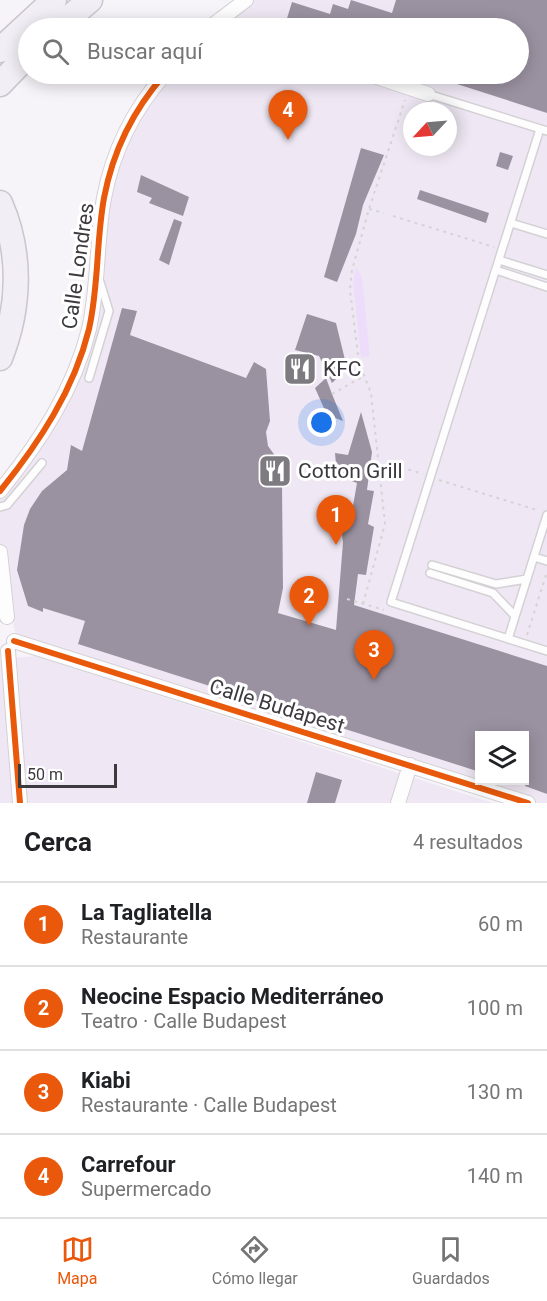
<!DOCTYPE html>
<html lang="es">
<head>
<meta charset="utf-8">
<style>
  :root { --surface:#fff; --page:#f6f6f6; --text:#202124; --muted:#757577; --line:#e0e0e0; --accent:#ea580c }
  body { margin:0; font-family:Roboto,sans-serif; background:var(--page); color:var(--text) }
  .controls { position:absolute; right:18px; bottom:18px; display:grid; overflow:hidden; border-radius:0px; box-shadow:0 3px 15px #0003 }
  .controls button { width:54px; height:54px; display:grid; place-items:center; padding:0; border:0; border-bottom:2px solid var(--line); background:var(--surface); color:var(--text); font:30px sans-serif }
  .compass { position:absolute; left:403px; top:102px; width:54px; height:54px; border-radius:50%; background:var(--surface); box-shadow:0 3px 15px #0003; rotate:244deg }
  .scale { position:absolute; left:18px; bottom:15px; width:99px; box-sizing:border-box; padding-left:6px; border:3px solid #3d3a3f; border-top:0; font-size:16px; line-height:21px; white-space:nowrap; color:#3d3a3f; -webkit-text-stroke:4px #fff; paint-order:stroke }
  .you { position:absolute; left:322px; top:423px; width:21px; height:21px; margin:-15px; border:4px solid #fff; border-radius:50%; background:#1a73e8; box-shadow:0 0 0 9px #1a73e833 }
  .badge { display:grid; place-items:center; width:39px; height:39px; border-radius:50%; background:var(--accent); color:#fff; font-size:20px; font-weight:700 }
  .pin { position:absolute; translate:-50% -50px; filter:drop-shadow(0 2px 3px #0008) }
  .pin::after { content:''; position:absolute; top:32px; width:21px; height:18px; background:inherit; clip-path:polygon(0 0,100% 0,50% 100%) }
  .list { margin:0; padding:0; list-style:none }
  h2 { display:flex; justify-content:space-between; align-items:center; height:78px; margin:0; padding:0 24px; font-size:26px }
  h2 small { font-size:20px; font-weight:400; color:var(--muted) }
  .list li { display:grid; grid-template-columns:39px 1fr auto; gap:18px; align-items:center; box-sizing:border-box; height:84px; padding:0 24px; border-top:2px solid var(--line) }
  .list b { display:block; font-size:22px; white-space:nowrap }
  .list p { margin:0; font-size:20px; white-space:nowrap; color:var(--muted) }
  .list em { font-size:20px; font-style:normal; color:var(--muted) }
  .icon { flex:none; width:33px; height:33px; fill:none; stroke:currentColor; stroke-width:2; stroke-linecap:round; stroke-linejoin:round }
  .map { position:relative; flex:none; width:547px; height:803px; overflow:hidden }
  .search { position:absolute; background:var(--surface); box-shadow:0 3px 15px #0003; left:18px; right:18px; top:18px; height:66px; display:flex; align-items:center; gap:15px; box-sizing:border-box; padding:0 21px; border-radius:33px; color:var(--muted); font-size:22px }
  .sheet { height:414px; background:var(--surface) }
  nav { display:flex; justify-content:space-around; align-items:center; box-sizing:border-box; height:84px; border-top:2px solid var(--line); background:var(--surface); font-size:16px; color:var(--muted) }
  nav a { display:grid; justify-items:center; gap:3px }
  nav .on { color:var(--accent) }
  .map>svg:first-child { display:block }
  .built { fill:#efe8f4; fill-rule:evenodd }
  .green { fill:#eeddfa }
  .building { fill:#9b92a1 }
  .lines { fill:none; stroke-linecap:round; stroke-linejoin:round }
  .service-casing { stroke:#d4d1d5; stroke-width:10 }
  .minor-casing { stroke:#d4d1d5; stroke-width:16 }
  .motorway-casing { stroke:#cac5ce; stroke-width:27 }
  .path { stroke:#d5d4d5; stroke-width:2; stroke-dasharray:3 4.5; stroke-linecap:butt }
  .service { stroke:#fefdfe; stroke-width:7 }
  .minor { stroke:#fefdfe; stroke-width:14 }
  .motorway { stroke:#f2eef5; stroke-width:24 }
  .cycleway-casing { stroke:#fff; stroke-width:10 }
  .cycleway { stroke:#e8590c; stroke-width:6 }
  .labels { text-anchor:middle; stroke-width:6; stroke-linejoin:round; paint-order:stroke }
  .street-label { font-size:21px; fill:#3d3a3f; stroke:#fff }
  .poi-label { font-size:21px; fill:#3d3a3f; stroke:#fff; text-anchor:start }
</style>
</head>
<body>
<div class="map">
<svg width="547" height="803" viewBox="0 0 547 803">
  <rect width="100%" height="100%" fill="#f7f4f9"/>
  <path class="built" d="M246,0H547V803H528L16,637L0,552V491L78,362L109,175L165,74H518V28H209ZM412,111H448V147H412ZM480,736H524V780H480Z
    M36,656L427,782L493,803H0V659Z"/>
  <path class="green" d="M356,267L362,277L370,356L361,358L353,283Z"/>
  <path class="building" d="M351,0L392,13L396,0H547V113L432,76L433,74H519V28H284L292,2L330,14L333,4L348,9Z
    M361,148L384,155L363,205L356,234L337,282L324,277Z
    M500,152L513,156L508,170L496,166Z
    M141,175L189,197L183,216L149,203L152,198L137,192Z
    M420,190L489,213L486,223L417,199Z
    M174,219L182,222L169,265L159,260Z
    M122,308L137,311L130,335L246,378L254,362L266,369L270,421L266,432L268,446L276,457L282,485L283,588L278,613L336,630L343,542L339,513L351,517L357,483L337,476L335,453L348,455L361,412L372,452L367,490L374,491L368,524L374,527L366,575L358,574L354,605L547,666V794L525,786V735H480V772L78,644L85,621L43,608V612L28,606L17,570L24,525L30,509L42,491L67,470L71,445L82,451Z
    M307,314L336,323L347,368L332,383L319,356L295,350Z
    M326,378L332,394L343,421L327,415L315,388Z
    M316,772L342,780L335,803H307Z"/>
  <g class="lines">
    <defs>
      <path id="service" d="M428,94L547,131
        M540,129L391,602L547,651
        M511,223L547,234
        M499,260L547,275
        M496,270L547,287
        M89,378L109,311L100,282
        M0,507L7,505L42,463
        M534,557L547,561
        M432,565L496,584L527,579
        M430,573L493,593L515,616
        M508,639L547,515"/>
      <path id="minor" d="M209,28L246,0
        M368,74L428,94
        M0,491C39,443 74,390 89,329C99,285 96,242 104,198C113,150 133,110 165,74
        M0,552L7,617
        M14,641L528,803
        M8,651L20,803
        M398,803L410,765"/>
      <path id="motorway" d="M57,28L90,0
        M0,50L54,0
        M0,84L28,55
        M0,203C22,253 20,308 0,358"/>
    </defs>
    <use href="#service" class="service-casing"/>
    <use href="#minor" class="minor-casing"/>
    <use href="#motorway" class="motorway-casing"/>
    <path class="path" d="M337,74L356,80
      M369,209L384,213
      M393,216L494,247
      M332,394L364,376
      M394,465L423,474
      M439,480L537,510
      M347,599L384,610
      M363,604L385,524L371,393L359,363L350,290L352,270L369,209L405,100
      M527,635L547,572"/>
    <use href="#service" class="service"/>
    <use href="#minor" class="minor"/>
    <use href="#motorway" class="motorway"/>
    <defs>
      <path id="cycleway" d="M0,491C39,443 74,390 89,329C99,285 96,242 104,198C113,150 133,110 165,74
        M14,641L528,803
        M8,651L20,803"/>
    </defs>
    <use href="#cycleway" class="cycleway-casing"/>
    <use href="#cycleway" class="cycleway"/>
  </g>
  <defs>
    <symbol id="restaurant-square" viewBox="-11 -11 22 22"><rect x="-9" y="-9" width="18" height="18" rx="4" fill="#7e7b80" stroke="#fff"/><path d="M-5-6h1v4h1v-4h1v4h1v-4h1v5L-1.5 .5V6h-2V.5L-5-1ZM5-6V6H3V1.5H1.5Q1.5-4 5-6Z" fill="#fff"/></symbol>
  </defs>
  <g fill-rule="evenodd">
    <use href="#restaurant-square" x="281" y="350" width="38" height="38"/>
    <use href="#restaurant-square" x="256" y="452" width="38" height="38"/>
  </g>
  <g class="labels">
    <g class="street-label">
      <text transform="translate(78 266) rotate(-82)" y="7">Calle Londres</text>
      <text transform="translate(277 706) rotate(17)" y="7">Calle Budapest</text>
    </g>
    <g class="poi-label">
      <text x="323" y="376">KFC</text>
      <text x="298" y="478">Cotton Grill</text>
    </g>
  </g>
</svg>
<div class="controls">
<button><svg class="icon" aria-label="layers" viewBox="0 0 24 24"><path d="M12 4l9 5-9 5-9-5zM3 14l9 5 9-5"/></svg></button>
</div>
<svg class="compass" viewBox="-18 -18 36 36"><path d="M0-13l5 13h-10z" fill="#e53935"/><path d="M0 13l5-13h-10z" fill="#757577"/></svg>
<div class="scale">50 m</div>
<div class="you"></div>
<div class="pin badge" style="left:336px;top:545px">1</div>
<div class="pin badge" style="left:309px;top:626px">2</div>
<div class="pin badge" style="left:374px;top:680px">3</div>
<div class="pin badge" style="left:288px;top:140px">4</div>
<div class="search"><svg class="icon" aria-label="search" viewBox="0 0 24 24"><circle cx="10" cy="10" r="6"/><path d="M15 15l6 6"/></svg>Buscar aquí</div>
</div>
<section class="sheet">
<h2>Cerca<small>4 resultados</small></h2>
<ul class="list">
<li><span class="badge">1</span><div><b>La Tagliatella</b><p>Restaurante</p></div><em>60 m</em></li>
<li><span class="badge">2</span><div><b>Neocine Espacio Mediterráneo</b><p>Teatro · Calle Budapest</p></div><em>100 m</em></li>
<li><span class="badge">3</span><div><b>Kiabi</b><p>Restaurante · Calle Budapest</p></div><em>130 m</em></li>
<li><span class="badge">4</span><div><b>Carrefour</b><p>Supermercado</p></div><em>140 m</em></li>
</ul>
</section>
<nav>
<a class="on"><svg class="icon" aria-label="map" viewBox="0 0 24 24"><path d="M3 6l6-2 6 2 6-2v14l-6 2-6-2-6 2zM9 4v14M15 6v14"/></svg>Mapa</a>
<a><svg class="icon" aria-label="directions" viewBox="0 0 24 24"><path d="M12 3l9 9-9 9-9-9zM9 14v-3h6M13 9l2 2-2 2"/></svg>Cómo llegar</a>
<a><svg class="icon" aria-label="saved" viewBox="0 0 24 24"><path d="M7 4h10v16l-5-4-5 4z"/></svg>Guardados</a>
</nav>
</body>
</html>
